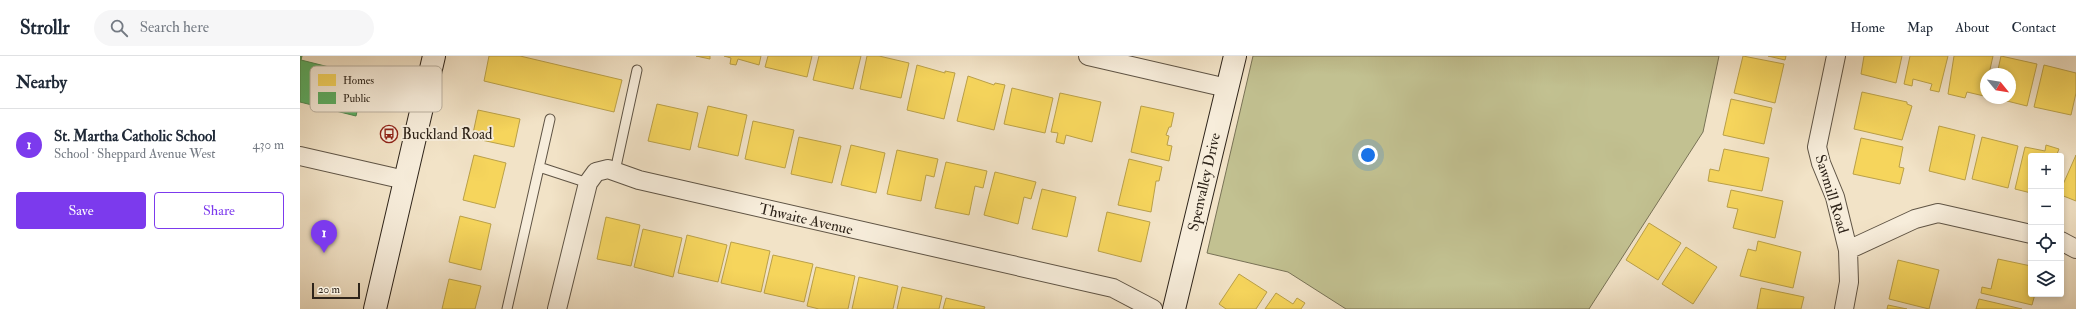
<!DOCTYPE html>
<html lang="en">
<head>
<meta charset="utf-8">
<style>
  :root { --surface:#fff; --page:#f6f6f7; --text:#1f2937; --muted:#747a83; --line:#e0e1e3; --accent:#7c3aed }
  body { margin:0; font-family:"IM FELL Double Pica",serif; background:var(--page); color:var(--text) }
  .controls { position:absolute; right:12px; bottom:12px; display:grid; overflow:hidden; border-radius:4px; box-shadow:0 2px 6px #0003 }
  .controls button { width:36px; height:36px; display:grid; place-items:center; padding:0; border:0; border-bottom:1px solid var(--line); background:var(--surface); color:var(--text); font:20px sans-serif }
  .compass { position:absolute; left:1680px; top:12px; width:36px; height:36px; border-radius:50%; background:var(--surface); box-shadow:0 2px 6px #0003; rotate:120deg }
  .scale { position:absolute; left:12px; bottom:10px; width:48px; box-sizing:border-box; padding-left:4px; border:2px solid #2e241a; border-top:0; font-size:11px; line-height:14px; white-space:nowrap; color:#2e241a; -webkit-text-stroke:3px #f7eddb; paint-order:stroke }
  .you { position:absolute; left:1068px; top:99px; width:14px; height:14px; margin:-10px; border:3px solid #fff; border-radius:50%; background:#1a73e8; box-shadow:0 0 0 6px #1a73e833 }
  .badge { display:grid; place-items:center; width:26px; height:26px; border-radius:50%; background:var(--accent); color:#fff; font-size:13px; font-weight:700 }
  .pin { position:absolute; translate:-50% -33px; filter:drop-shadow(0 1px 2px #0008) }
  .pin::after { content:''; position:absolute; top:21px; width:14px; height:12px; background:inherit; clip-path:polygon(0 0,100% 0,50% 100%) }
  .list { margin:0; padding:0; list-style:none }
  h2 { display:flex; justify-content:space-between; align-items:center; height:52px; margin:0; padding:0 16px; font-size:17px }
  h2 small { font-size:13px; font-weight:400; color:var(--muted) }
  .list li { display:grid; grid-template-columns:26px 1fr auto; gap:12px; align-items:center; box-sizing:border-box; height:72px; padding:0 16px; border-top:1px solid var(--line) }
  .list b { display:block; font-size:15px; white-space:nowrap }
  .list p { margin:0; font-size:13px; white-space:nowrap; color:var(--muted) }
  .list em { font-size:13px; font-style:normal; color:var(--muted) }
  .actions { display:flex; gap:8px; padding:12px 16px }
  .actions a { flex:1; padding:9px 0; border:1px solid var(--accent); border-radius:4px; text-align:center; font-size:14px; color:var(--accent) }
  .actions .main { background:var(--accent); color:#fff }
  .icon { flex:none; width:22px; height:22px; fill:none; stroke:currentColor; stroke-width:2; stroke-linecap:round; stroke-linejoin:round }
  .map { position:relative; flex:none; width:1776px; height:253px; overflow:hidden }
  header { display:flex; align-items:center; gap:24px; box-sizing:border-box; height:56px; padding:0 20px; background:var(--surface); border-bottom:1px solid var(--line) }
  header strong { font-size:19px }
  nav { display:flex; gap:22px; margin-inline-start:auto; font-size:14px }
  .search { width:280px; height:36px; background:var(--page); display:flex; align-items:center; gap:10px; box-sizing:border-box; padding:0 14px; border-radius:22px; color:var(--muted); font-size:15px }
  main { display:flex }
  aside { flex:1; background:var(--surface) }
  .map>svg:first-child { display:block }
  .green { fill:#c2c191; stroke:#787256 }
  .homes { fill:#f6d55c; stroke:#baa048 }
  .public { fill:#5aae61; stroke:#4d854c }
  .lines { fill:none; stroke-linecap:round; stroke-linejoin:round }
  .lane-casing { stroke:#5f5445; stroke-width:11 }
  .street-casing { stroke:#5f5445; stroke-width:20 }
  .secondary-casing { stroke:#2e241a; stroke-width:24 }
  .lane { stroke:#f7eddb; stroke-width:9 }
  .street { stroke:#f7eddb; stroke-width:18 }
  .secondary { stroke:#f7eddb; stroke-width:22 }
  .labels { text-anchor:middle; stroke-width:4; stroke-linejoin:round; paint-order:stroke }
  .poi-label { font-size:15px; fill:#2e241a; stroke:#f7eddb; text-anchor:start }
  .street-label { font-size:15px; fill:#2e241a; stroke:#f7eddb }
  .key { fill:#f7eddb; stroke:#bbb1a1; stroke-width:1 }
  .key-label { font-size:11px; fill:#2e241a }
</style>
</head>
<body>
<header>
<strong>Strollr</strong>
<div class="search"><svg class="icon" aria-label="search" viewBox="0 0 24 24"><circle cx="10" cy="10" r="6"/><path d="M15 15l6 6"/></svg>Search here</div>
<nav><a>Home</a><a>Map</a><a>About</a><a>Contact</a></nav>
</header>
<main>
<aside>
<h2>Nearby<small></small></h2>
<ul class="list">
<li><span class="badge">1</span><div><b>St. Martha Catholic School</b><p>School · Sheppard Avenue West</p></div><em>430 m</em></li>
</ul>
<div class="actions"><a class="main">Save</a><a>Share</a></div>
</aside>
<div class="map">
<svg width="1776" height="253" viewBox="0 0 1776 253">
  <rect width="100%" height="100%" fill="#f2e3c7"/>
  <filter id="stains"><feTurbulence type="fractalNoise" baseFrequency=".005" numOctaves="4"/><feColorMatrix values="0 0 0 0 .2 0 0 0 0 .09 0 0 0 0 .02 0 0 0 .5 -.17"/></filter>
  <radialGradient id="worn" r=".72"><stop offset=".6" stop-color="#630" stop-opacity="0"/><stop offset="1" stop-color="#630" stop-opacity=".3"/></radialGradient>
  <path class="green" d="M953,0H1419L1403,76L1289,253H1046L988,216L907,197Z"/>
  <path class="homes" d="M189,0H220L322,24L314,56L184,25Z
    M396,0H410V3Z
    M424,0H461L459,9L438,3L436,9L430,8L431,2Z
    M468,0H512L507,21L465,11Z
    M519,0H561L553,33L513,24Z
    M567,0H579L609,7L601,42L560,33Z
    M1443,0L1484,8L1475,47L1434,37Z
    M1468,0H1486L1485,4Z
    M1564,0H1602L1596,27L1561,18Z
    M1610,0H1648L1639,36L1630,34L1632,28L1613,23L1612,30L1604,28Z
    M1654,0H1693L1689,18H1686L1684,40L1667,36L1665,42L1648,38Z
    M1701,0L1737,8L1727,50L1695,42H1710V18H1697Z
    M617,9L645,17V15L655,17L644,63L607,54Z
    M1744,9L1776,17V37L1771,59L1734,51Z
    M668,20L694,29L695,27L705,29L694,74L657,65Z
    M712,32L753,42L745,77L704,68Z
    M1562,36L1607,46V48L1612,50L1602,84L1554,73Z
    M760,37L801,46L792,86L766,79L764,88L756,86L758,77L751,76Z
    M1431,43L1472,52L1464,88L1423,79Z
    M357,48L398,57L390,94L348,85Z
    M408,50L447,59L438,100L398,91Z
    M841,50L874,57L871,71H869L866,79L869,80L867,89L872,90L869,105L831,96Z
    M178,54L220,63L214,91L172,82Z
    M453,65L494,74L485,112L445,103Z
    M1639,70L1675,79L1665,124L1629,115Z
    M499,81L541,90L532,127L491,118Z
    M1682,81L1718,90L1708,132L1672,123Z
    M1561,82L1603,91L1599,111L1604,112L1600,128L1553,118Z
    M551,89L585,97L576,137L541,129Z
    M1746,89L1759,93L1757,98L1762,99L1761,102V100H1731V137L1715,133L1725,91L1745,95Z
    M1424,93L1469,102L1462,135L1408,125L1410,113L1419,115Z
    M597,94L638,103L634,121L626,119L621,145L587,138Z
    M174,99L206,107L195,152L163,144Z
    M1776,99V145L1761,139V133Z
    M829,103L862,111L859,125H856L851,156L818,149Z
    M646,106L687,115L683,132L675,130L669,159L635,152Z
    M695,116L736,126L731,143L724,141L718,168L684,159Z
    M742,133L776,141L767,181L732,173Z
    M1431,134L1483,145L1475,182L1433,172L1438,153L1427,151Z
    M807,156L850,166L841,206L798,195Z
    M160,160L191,168L181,214L149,206Z
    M306,161L340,169L331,210L297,203Z
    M1349,167L1381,187L1358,224L1326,204Z
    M343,173L382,182L373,221L334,211Z
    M387,179L427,189L418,226L378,217Z
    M1458,185L1501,196L1493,232L1440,220L1448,193L1456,195Z
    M431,186L470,195L461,236L421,227Z
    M1386,191L1417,211L1393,248L1362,228Z
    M473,199L513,208L504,246L464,237Z
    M1698,203L1731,210V238H1735L1732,249L1681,237L1682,231L1691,233Z
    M1598,204L1639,214L1629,253L1589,243Z
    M516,211L555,220L548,253H519L507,250Z
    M939,218L967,236L956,253H926L919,248Z
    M559,221L598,230L593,253H552Z
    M149,223L181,230L175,253H142Z
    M602,231L642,240L639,253H597Z
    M1461,232L1504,241L1501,253H1457Z
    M976,237L993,248L997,242L1005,247L1001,253H965Z
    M646,242L685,251L684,253H643Z
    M1679,243L1722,253H1676Z
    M1588,249L1607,253H1587Z"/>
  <path class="public" d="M0,0H2L1,4L65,20L56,60L0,46Z"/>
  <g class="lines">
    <defs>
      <path id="lane" d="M239,111L288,127
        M315,115L337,14
        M207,253L250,63"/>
      <path id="street" d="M788,0L927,32
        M1536,0L1517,91L1521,107L1535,141L1548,194L1549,226L1544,253
        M0,100L105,124
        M1761,185L1776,193
        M1548,194L1615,163L1638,157L1731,178
        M257,253L288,127L296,116L308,113L339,124L813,232L853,253"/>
      <path id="secondary" d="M75,253L134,0
        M874,253L935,0"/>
    </defs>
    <use href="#lane" class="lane-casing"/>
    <use href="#street" class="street-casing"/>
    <use href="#secondary" class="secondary-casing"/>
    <use href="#lane" class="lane"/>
    <use href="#street" class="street"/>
    <use href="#secondary" class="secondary"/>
  </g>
  <defs>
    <symbol id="bus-ring" viewBox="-11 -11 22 22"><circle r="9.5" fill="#f7eddb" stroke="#8f2418" stroke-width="1.5"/><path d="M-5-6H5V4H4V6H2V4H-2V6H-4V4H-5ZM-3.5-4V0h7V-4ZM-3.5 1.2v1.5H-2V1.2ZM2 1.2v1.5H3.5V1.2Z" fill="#8f2418"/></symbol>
  </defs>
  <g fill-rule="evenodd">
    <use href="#bus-ring" x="79" y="68" width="20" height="20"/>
  </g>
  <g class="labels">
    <g class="poi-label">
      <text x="102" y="83">Buckland Road</text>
    </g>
    <g class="street-label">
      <text transform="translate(904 126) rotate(-77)" y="5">Spenvalley Drive</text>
      <text transform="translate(1532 138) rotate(73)" y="5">Sawmill Road</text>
      <text transform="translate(506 163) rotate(13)" y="5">Thwaite Avenue</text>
    </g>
  </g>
  <rect x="10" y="10" width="132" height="46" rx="6" class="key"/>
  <rect x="18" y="18" width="18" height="12" fill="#f6d55c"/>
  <rect x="18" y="36" width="18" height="12" fill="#5aae61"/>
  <g class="key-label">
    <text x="43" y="28">Homes</text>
    <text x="43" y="46">Public</text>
  </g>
  <rect width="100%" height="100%" filter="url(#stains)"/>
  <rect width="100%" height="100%" fill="url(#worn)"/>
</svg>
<div class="controls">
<button>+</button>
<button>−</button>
<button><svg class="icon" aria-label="locate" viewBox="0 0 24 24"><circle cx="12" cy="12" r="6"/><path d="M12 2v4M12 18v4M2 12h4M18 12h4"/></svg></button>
<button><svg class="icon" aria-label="layers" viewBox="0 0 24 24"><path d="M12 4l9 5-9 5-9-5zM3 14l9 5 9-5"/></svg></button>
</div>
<svg class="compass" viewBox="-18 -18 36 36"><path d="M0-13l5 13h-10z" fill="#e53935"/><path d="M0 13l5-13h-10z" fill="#747a83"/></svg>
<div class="scale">20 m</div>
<div class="you"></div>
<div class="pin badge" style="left:24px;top:197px">1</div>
</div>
</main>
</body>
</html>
